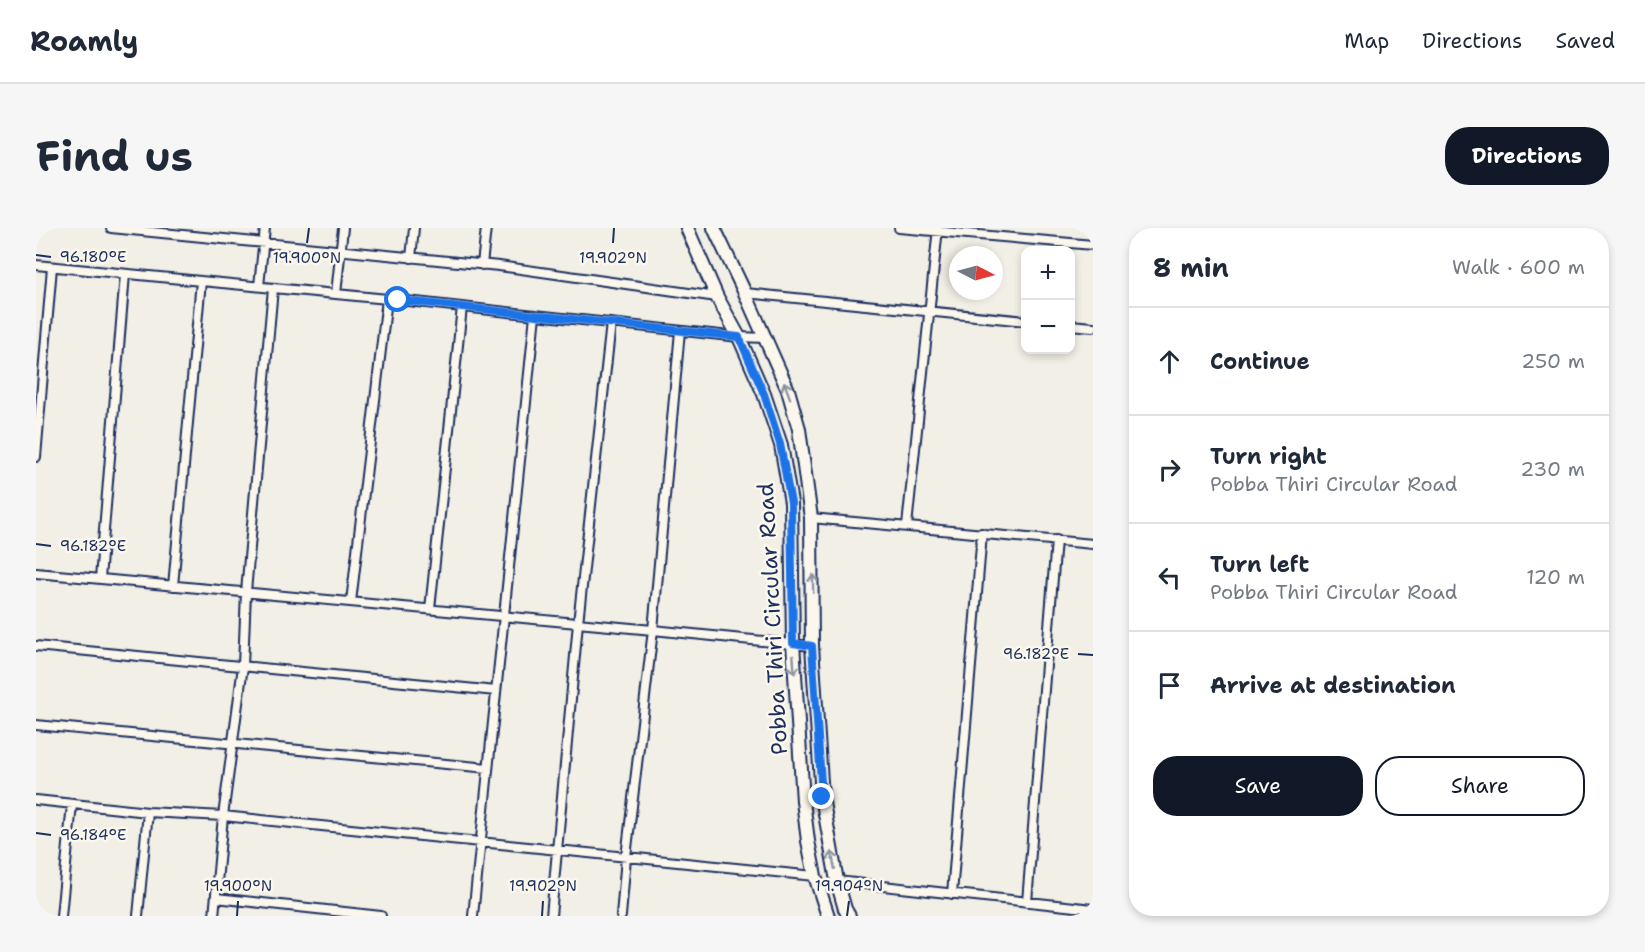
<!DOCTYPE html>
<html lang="en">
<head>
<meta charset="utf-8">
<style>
  :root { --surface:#fff; --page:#f6f6f7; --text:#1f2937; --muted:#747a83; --line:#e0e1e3; --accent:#111827 }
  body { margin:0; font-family:"Shantell Sans",sans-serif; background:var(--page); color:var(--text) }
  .controls { position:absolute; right:18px; top:18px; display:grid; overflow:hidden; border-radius:12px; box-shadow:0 3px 9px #0003 }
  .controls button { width:54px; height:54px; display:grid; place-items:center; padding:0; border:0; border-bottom:2px solid var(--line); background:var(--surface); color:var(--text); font:30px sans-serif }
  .compass { position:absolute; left:913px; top:18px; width:54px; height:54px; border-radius:50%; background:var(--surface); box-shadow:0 3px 9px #0003; rotate:96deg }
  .stop { position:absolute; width:18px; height:18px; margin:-14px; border:4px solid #1a73e8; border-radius:50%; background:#fff }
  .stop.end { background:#1a73e8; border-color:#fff; box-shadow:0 2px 6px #0008 }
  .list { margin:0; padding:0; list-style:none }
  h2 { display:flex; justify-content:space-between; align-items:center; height:78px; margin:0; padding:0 24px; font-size:26px }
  h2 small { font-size:20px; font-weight:400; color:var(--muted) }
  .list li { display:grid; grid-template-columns:39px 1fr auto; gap:18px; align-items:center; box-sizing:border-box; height:108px; padding:0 24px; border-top:2px solid var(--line) }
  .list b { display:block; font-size:22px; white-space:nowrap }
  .list p { margin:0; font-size:20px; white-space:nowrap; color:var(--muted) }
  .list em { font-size:20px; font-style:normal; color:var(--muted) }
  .actions { display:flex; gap:12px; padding:18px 24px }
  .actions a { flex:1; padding:14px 0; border:2px solid var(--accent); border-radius:24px; text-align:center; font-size:21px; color:var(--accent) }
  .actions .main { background:var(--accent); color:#fff }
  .icon { flex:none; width:33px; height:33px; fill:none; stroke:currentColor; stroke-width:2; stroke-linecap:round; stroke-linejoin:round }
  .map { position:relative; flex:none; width:1057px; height:688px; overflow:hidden; border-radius:24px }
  header { display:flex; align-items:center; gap:36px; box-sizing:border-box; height:84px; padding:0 30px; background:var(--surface); border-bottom:2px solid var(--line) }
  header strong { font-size:28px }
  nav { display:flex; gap:33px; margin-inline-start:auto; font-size:21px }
  .intro { display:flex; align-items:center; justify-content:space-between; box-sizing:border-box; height:144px; padding:0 36px }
  h1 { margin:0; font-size:42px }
  .button { padding:15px 27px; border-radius:24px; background:var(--accent); color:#fff; font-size:21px; font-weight:700 }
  main { display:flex; gap:36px; padding:0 36px }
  aside { flex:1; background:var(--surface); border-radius:24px; box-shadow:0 3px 9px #0003 }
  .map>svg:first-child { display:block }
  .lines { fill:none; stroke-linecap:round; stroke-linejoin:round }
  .minor-casing { stroke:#1b2f5e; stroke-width:12 }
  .primary-casing { stroke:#1b2f5e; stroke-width:16 }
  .minor { stroke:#fbf7ec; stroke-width:8 }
  .primary { stroke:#fbf7ec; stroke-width:12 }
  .oneway { stroke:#8b93a5 }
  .route { stroke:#1a73e8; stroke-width:8 }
  .ticks { fill:none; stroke:#1b2f5e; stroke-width:2 }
  .labels { text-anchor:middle; stroke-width:5; stroke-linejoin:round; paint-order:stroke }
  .street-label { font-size:22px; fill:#1b2f5e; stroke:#fbf7ec }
  .ticks-label { font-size:15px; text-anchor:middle; fill:#1b2f5e; stroke:#fbf7ec; stroke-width:5; stroke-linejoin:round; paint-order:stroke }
</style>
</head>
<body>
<header>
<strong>Roamly</strong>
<nav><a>Map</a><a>Directions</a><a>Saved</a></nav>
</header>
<div class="intro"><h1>Find us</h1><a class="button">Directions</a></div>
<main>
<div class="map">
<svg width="1057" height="688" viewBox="0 0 1057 688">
  <rect width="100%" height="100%" fill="#f2efe6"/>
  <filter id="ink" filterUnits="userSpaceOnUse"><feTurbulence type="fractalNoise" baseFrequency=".0167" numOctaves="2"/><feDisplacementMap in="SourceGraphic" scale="12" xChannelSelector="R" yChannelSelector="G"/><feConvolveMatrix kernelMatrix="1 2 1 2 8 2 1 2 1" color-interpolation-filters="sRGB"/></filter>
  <g filter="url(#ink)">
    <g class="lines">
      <defs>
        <path id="minor" d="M75,0L463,38L681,69
          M863,0L1057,17
          M375,30L378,0
          M0,37L362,72L703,109L729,110
          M446,37L450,0
          M223,58L229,0
          M709,65L990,93
          M300,66L307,0
          M1034,97L1057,99
          M0,229L16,39
          M775,290L1057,316
          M871,298L902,0
          M0,345L617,402L776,418
          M64,351L89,46
          M137,358L165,53
          M315,374L351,71
          M394,381L426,79
          M0,418L460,463
          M0,497L452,540
          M0,572L112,584L187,588L779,648
          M801,653L1057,681
          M916,666L946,305
          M180,670L345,688
          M991,674L1020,312
          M25,688L36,576
          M102,688L112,584
          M178,688L187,588L207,438L210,364L237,60
          M437,688L499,87
          M515,688L542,395L575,95
          M585,688L590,629L617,402L644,103"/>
        <path id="primary" d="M651,0L681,69L703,109L728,166L745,217L755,275L757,415L767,573L772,613L779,648L792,688
          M678,0L709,65L752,162L763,201L775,290L776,418L786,569L801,653L809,681L813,688"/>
      </defs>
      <use href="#minor" class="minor-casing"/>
      <use href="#primary" class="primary-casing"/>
      <use href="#minor" class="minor"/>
      <use href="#primary" class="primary"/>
    </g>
    <defs><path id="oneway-shaft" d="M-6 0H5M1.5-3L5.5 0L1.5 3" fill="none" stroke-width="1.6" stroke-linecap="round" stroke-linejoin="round" transform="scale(1.5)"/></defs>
    <g class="oneway">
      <use href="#oneway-shaft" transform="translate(751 162) rotate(-110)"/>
      <use href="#oneway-shaft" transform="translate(777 355) rotate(-91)"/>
      <use href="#oneway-shaft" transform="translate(758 437) rotate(86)"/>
      <use href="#oneway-shaft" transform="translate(797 632) rotate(-102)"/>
    </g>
  </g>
  <g class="lines" filter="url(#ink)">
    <path class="route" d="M362,72L703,109L728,166L744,216L755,275L757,415L776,418L786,569"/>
  </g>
  <path class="ticks" d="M271,15L273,0M577,15L578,0M0,27L15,29M0,316L15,318M1042,426L1057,427M0,605L15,607M201,688L202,673M506,688L507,673M811,688L813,673"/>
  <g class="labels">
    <g class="street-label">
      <text transform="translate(736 391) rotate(-93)" y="8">Pobba Thiri Circular Road</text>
    </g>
  </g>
  <g class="ticks-label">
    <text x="57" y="34">96.180°E</text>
    <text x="271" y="35">19.900°N</text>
    <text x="577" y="35">19.902°N</text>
    <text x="57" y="323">96.182°E</text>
    <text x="1000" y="431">96.182°E</text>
    <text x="57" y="612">96.184°E</text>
    <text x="202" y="663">19.900°N</text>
    <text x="507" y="663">19.902°N</text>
    <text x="813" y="663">19.904°N</text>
  </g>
</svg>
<div class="controls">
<button>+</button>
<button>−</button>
</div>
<svg class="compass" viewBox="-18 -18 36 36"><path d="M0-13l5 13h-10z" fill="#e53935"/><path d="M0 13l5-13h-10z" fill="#747a83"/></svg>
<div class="stop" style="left:362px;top:72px"></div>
<div class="stop end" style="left:786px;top:569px"></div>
</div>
<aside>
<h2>8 min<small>Walk · 600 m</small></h2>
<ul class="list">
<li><svg class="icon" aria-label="ahead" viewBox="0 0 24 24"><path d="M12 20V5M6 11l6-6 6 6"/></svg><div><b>Continue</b></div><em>250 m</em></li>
<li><svg class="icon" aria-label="right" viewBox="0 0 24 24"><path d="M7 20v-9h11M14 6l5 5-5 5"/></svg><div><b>Turn right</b><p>Pobba Thiri Circular Road</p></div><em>230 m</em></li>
<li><svg class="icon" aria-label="left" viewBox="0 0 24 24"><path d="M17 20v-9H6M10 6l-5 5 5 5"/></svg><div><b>Turn left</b><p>Pobba Thiri Circular Road</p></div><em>120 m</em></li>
<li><svg class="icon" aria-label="arrive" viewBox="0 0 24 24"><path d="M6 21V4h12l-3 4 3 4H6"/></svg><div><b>Arrive at destination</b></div></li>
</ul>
<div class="actions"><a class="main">Save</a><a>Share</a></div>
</aside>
</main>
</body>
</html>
